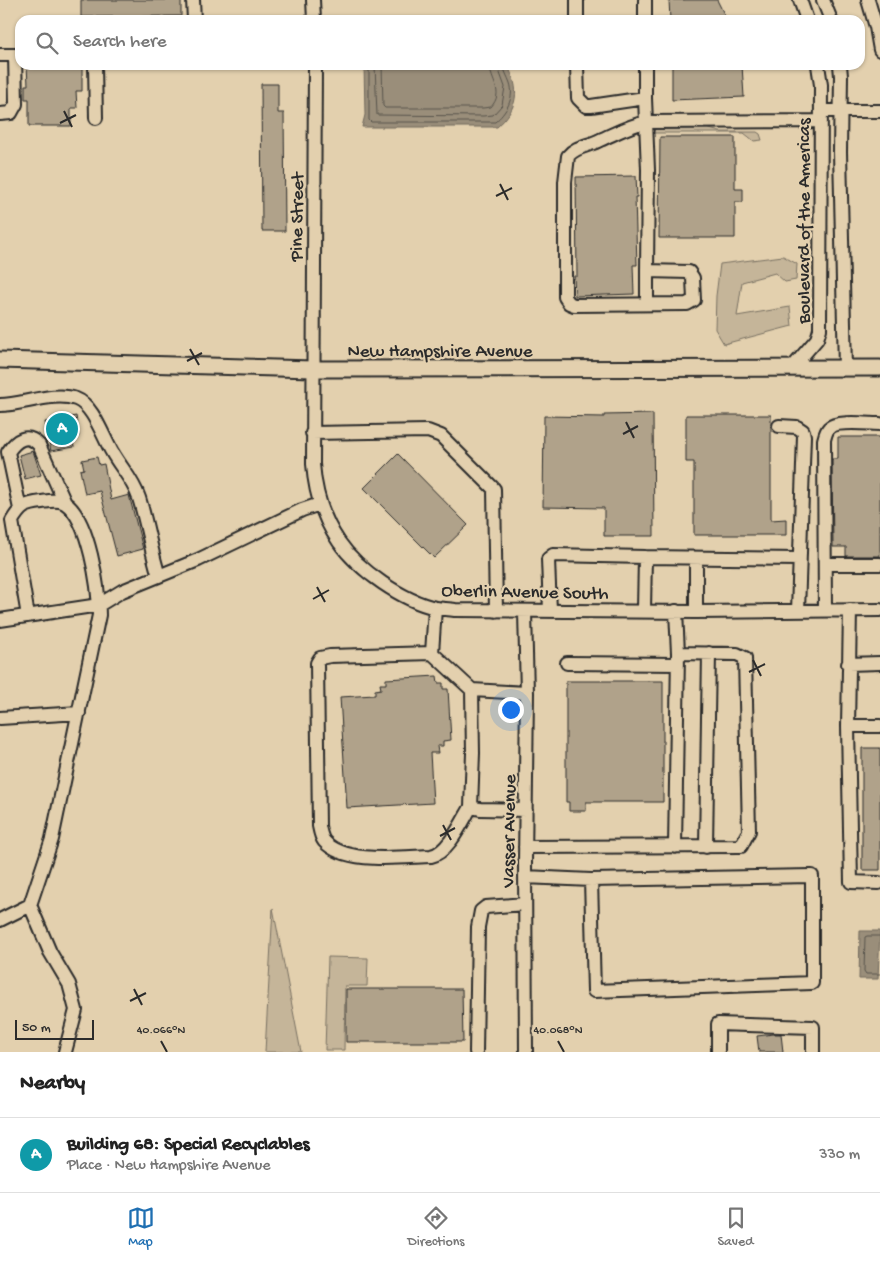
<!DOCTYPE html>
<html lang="en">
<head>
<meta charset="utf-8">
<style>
  :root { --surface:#fff; --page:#f6f6f6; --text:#222; --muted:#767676; --line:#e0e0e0; --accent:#1f6fb2 }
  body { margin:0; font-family:"Gochi Hand",sans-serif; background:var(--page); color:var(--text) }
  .scale { position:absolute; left:15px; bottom:12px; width:79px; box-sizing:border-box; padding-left:5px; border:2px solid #2b2b2b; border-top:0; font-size:14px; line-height:18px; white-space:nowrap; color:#2b2b2b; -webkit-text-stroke:4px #e3d0ae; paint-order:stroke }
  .you { position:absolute; left:510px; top:709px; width:18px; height:18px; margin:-12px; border:4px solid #fff; border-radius:50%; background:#1a73e8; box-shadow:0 0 0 8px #1a73e833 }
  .badge { display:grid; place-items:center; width:32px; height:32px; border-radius:50%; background:var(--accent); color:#fff; font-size:16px; font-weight:700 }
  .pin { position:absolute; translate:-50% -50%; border:2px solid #fff; box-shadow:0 1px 5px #0006 }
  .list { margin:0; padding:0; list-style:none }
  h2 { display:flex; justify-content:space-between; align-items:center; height:65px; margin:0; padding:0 20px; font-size:21px }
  h2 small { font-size:16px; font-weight:400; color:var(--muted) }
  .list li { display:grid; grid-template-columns:32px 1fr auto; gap:15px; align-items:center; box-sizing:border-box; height:75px; padding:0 20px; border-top:1px solid var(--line) }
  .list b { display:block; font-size:19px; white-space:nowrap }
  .list p { margin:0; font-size:16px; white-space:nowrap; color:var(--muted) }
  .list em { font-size:16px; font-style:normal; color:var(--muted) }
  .icon { flex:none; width:28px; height:28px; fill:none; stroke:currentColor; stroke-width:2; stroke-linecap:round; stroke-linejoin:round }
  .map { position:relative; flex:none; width:880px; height:1052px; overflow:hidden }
  .search { position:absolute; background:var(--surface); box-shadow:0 1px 4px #0004; left:15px; right:15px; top:15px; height:55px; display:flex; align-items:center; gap:12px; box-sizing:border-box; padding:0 18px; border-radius:15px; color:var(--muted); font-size:19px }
  .sheet { height:140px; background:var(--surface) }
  nav { display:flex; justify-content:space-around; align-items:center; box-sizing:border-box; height:70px; border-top:1px solid var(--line); background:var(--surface); font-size:14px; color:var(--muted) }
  nav a { display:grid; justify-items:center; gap:2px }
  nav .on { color:var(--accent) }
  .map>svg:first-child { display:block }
  .green { fill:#c5b599; stroke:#787062 }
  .water { fill:#9a8e7a; stroke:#6e665a }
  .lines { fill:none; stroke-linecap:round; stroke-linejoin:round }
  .shore { stroke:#57534b; stroke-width:1 }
  .building { fill:#b0a28a; stroke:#2b2b2b }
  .minor-casing { stroke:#2b2b2b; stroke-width:16 }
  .major-casing { stroke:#2b2b2b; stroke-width:19 }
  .minor { stroke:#e3d0ae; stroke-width:12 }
  .major { stroke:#e3d0ae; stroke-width:15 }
  .ticks { fill:none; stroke:#2b2b2b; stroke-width:2 }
  .labels { text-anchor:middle; stroke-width:4.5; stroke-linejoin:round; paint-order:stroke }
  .street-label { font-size:19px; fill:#2b2b2b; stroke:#e3d0ae }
  .ticks-label { font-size:12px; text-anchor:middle; fill:#2b2b2b; stroke:#e3d0ae; stroke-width:4.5; stroke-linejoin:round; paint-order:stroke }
</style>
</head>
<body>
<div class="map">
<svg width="880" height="1052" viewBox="0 0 880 1052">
  <rect width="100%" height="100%" fill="#e3d0ae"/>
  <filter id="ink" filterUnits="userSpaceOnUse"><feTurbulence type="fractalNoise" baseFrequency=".02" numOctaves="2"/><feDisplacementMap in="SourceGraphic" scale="10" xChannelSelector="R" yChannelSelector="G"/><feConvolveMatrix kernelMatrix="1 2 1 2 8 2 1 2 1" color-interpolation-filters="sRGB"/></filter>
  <g filter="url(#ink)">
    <path class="green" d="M699,126L720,132H757L760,134L762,140L754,141L744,133H653L656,128Z
      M783,256L797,264L796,280L785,282L775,273L742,282L737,316L790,307L792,326L724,344L715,329L716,296L720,264Z
      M273,908L301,1052H265Z
      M328,957L368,958L367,986H345L344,1050H325Z"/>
    <path class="water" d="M364,65H507C521,89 518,109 497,127H362L365,115Z
      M860,931H880L878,979H859Z"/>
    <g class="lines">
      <path class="shore" d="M369,65V120L371,122H495C506,113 515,98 510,83C508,77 504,71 503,65
        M375,65L377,115L483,116L493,115L502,105L505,87L497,65
        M382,65L383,106L385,108H483L491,107C505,91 490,82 490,65
        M880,936H867L865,937L864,971L866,974H880"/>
    </g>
    <path class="building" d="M81,0H181V16L81,17Z
      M669,0H717L727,20H670Z
      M27,65H82V91H76L77,108H71V126H29V99H25V85H28Z
      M672,65H742L744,97L672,100Z
      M261,84H278V113H284L285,231H262Z
      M660,137H735V189H743V202H735V238H659Z
      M636,176L637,197H635L637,265H633L634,294L575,296L574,276H577L576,177Z
      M653,414L654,536H604V508L543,507L544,416L604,417V415Z
      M686,415H771V520L786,519V535H694V462H686Z
      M76,416L79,436L72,437L74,447L51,451L45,422Z
      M838,437H880V556H846V547H833L832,459H838Z
      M33,451L41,475L25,479L19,455Z
      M398,454L468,525L434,558L364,488Z
      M97,457L99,465L104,464L111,500L129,495L143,549L117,556L100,491L85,494L80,470L84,469L82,460Z
      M437,676L438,683H443V689H448L451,740L443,741V746H437L438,753H430L433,803L347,808L340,697L375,695V690L381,689L380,684H386V679Z
      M566,681H663V802H586V811H569V802H566Z
      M862,748H880V870H862Z
      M346,989H462L463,1042H346Z
      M774,1034H781L783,1052H759L757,1036Z"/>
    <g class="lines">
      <defs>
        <path id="minor" d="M193,0L194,20
          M313,0L314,20
          M577,0V20
          M800,0L807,20
          M823,0L831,20
          M868,0L876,27L880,50
          M645,20V0
          M0,55H20
          M95,65L96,118
          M315,65L313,464C315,491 323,519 339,542C358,570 403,601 436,608C442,609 449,609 455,610L696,612L880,610
          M577,65L578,98L586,106H591L645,98V65
          M840,65L841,76L840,152L845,368
          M645,98L646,122L821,121
          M821,111H880
          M0,114L11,113L16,104L15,55
          M646,122L648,170L647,271L689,272L693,278L694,300L687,304L574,305L569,303L565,297V182L568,156C576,146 589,146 600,140C616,133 628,126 646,122Z
          M647,271V304
          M792,368L817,339L820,329L821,85L818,65
          M0,405C23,405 54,391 76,399C93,405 103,437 112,452C121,468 133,480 139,498C147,523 151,551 159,576
          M779,426L797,427L803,431L804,436L798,611
          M312,433L428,431L441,436L494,489L496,611
          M20,509L8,452C16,440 27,432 39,445L65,503
          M645,557L799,559
          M825,564H880
          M435,608L432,653L472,690
          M825,610L824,440C825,436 826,431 829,428C836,420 869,424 880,424
          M850,610L848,726L851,882L879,883
          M550,611L548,559L553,555L645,557L644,610
          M525,612L527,693L525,863L526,1052
          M696,612V558
          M28,616L12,521C21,506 25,504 42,502C50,501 58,499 65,503C89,519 99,588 99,615L52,839L30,905
          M0,620L99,605L122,591L198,560L302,510L320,504
          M432,653L330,656L320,658L317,663L319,826C320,831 321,837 324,841C345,865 401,857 431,856C448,853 462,822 471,807
          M567,663L678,664
          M848,664L880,663
          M0,718L79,713
          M848,726H880
          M526,810L480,809L471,807L473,753L472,690L527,693
          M525,847L741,846L749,831L745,658L737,654L678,653
          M675,847L678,653L676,611
          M706,847L709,653
          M525,877L591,880L812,876V983L594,991L591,880
          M0,920L30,905L50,952L69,984L76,1010L65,1052
          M476,1052L478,927L481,911L486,907L525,904
          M718,1052V1024L813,1027V1052"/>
        <path id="major" d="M0,360L313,369L880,368"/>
      </defs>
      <use href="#minor" class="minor-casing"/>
      <use href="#major" class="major-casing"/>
      <use href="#minor" class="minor"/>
      <use href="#major" class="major"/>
    </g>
  </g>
  <path class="ticks" d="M64,111L72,127M60,123L76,115M500,184L508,200M496,196L512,188M190,349L199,365M187,361L202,353M626,422L634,438M623,434L638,426M317,587L325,602M313,599L329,590M753,660L761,676M749,672L765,664M443,825L451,840M440,836L455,828M134,989L142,1005M130,1001L146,993M161,1041L167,1052M558,1041L564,1052"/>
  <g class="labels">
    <g class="street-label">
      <text transform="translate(295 217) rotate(-89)" y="7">Pine Street</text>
      <text transform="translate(802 221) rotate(-90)" y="7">Boulevard of the Americas</text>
      <text x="440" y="356">New Hampshire Avenue</text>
      <text transform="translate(525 590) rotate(1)" y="7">Oberlin Avenue South</text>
      <text transform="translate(507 831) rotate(-89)" y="7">Vasser Avenue</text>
    </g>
  </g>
  <g class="ticks-label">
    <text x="161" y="1033">40.066°N</text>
    <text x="558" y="1033">40.068°N</text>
  </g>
</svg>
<div class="scale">50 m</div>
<div class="you"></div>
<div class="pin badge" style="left:62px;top:429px;background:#0f9aa8">A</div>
<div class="search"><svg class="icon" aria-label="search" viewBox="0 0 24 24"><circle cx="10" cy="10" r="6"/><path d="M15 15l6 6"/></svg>Search here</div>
</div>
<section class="sheet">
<h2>Nearby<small></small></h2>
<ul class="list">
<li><span class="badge" style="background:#0f9aa8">A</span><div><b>Building 68: Special Recyclables</b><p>Place · New Hampshire Avenue</p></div><em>330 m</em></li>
</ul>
</section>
<nav>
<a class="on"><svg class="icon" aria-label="map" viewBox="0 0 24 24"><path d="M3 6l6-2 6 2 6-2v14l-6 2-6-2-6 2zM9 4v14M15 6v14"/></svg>Map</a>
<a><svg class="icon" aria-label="directions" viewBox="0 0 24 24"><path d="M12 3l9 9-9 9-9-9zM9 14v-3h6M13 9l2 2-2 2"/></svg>Directions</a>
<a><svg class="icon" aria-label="saved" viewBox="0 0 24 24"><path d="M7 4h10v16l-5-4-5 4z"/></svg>Saved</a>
</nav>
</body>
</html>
